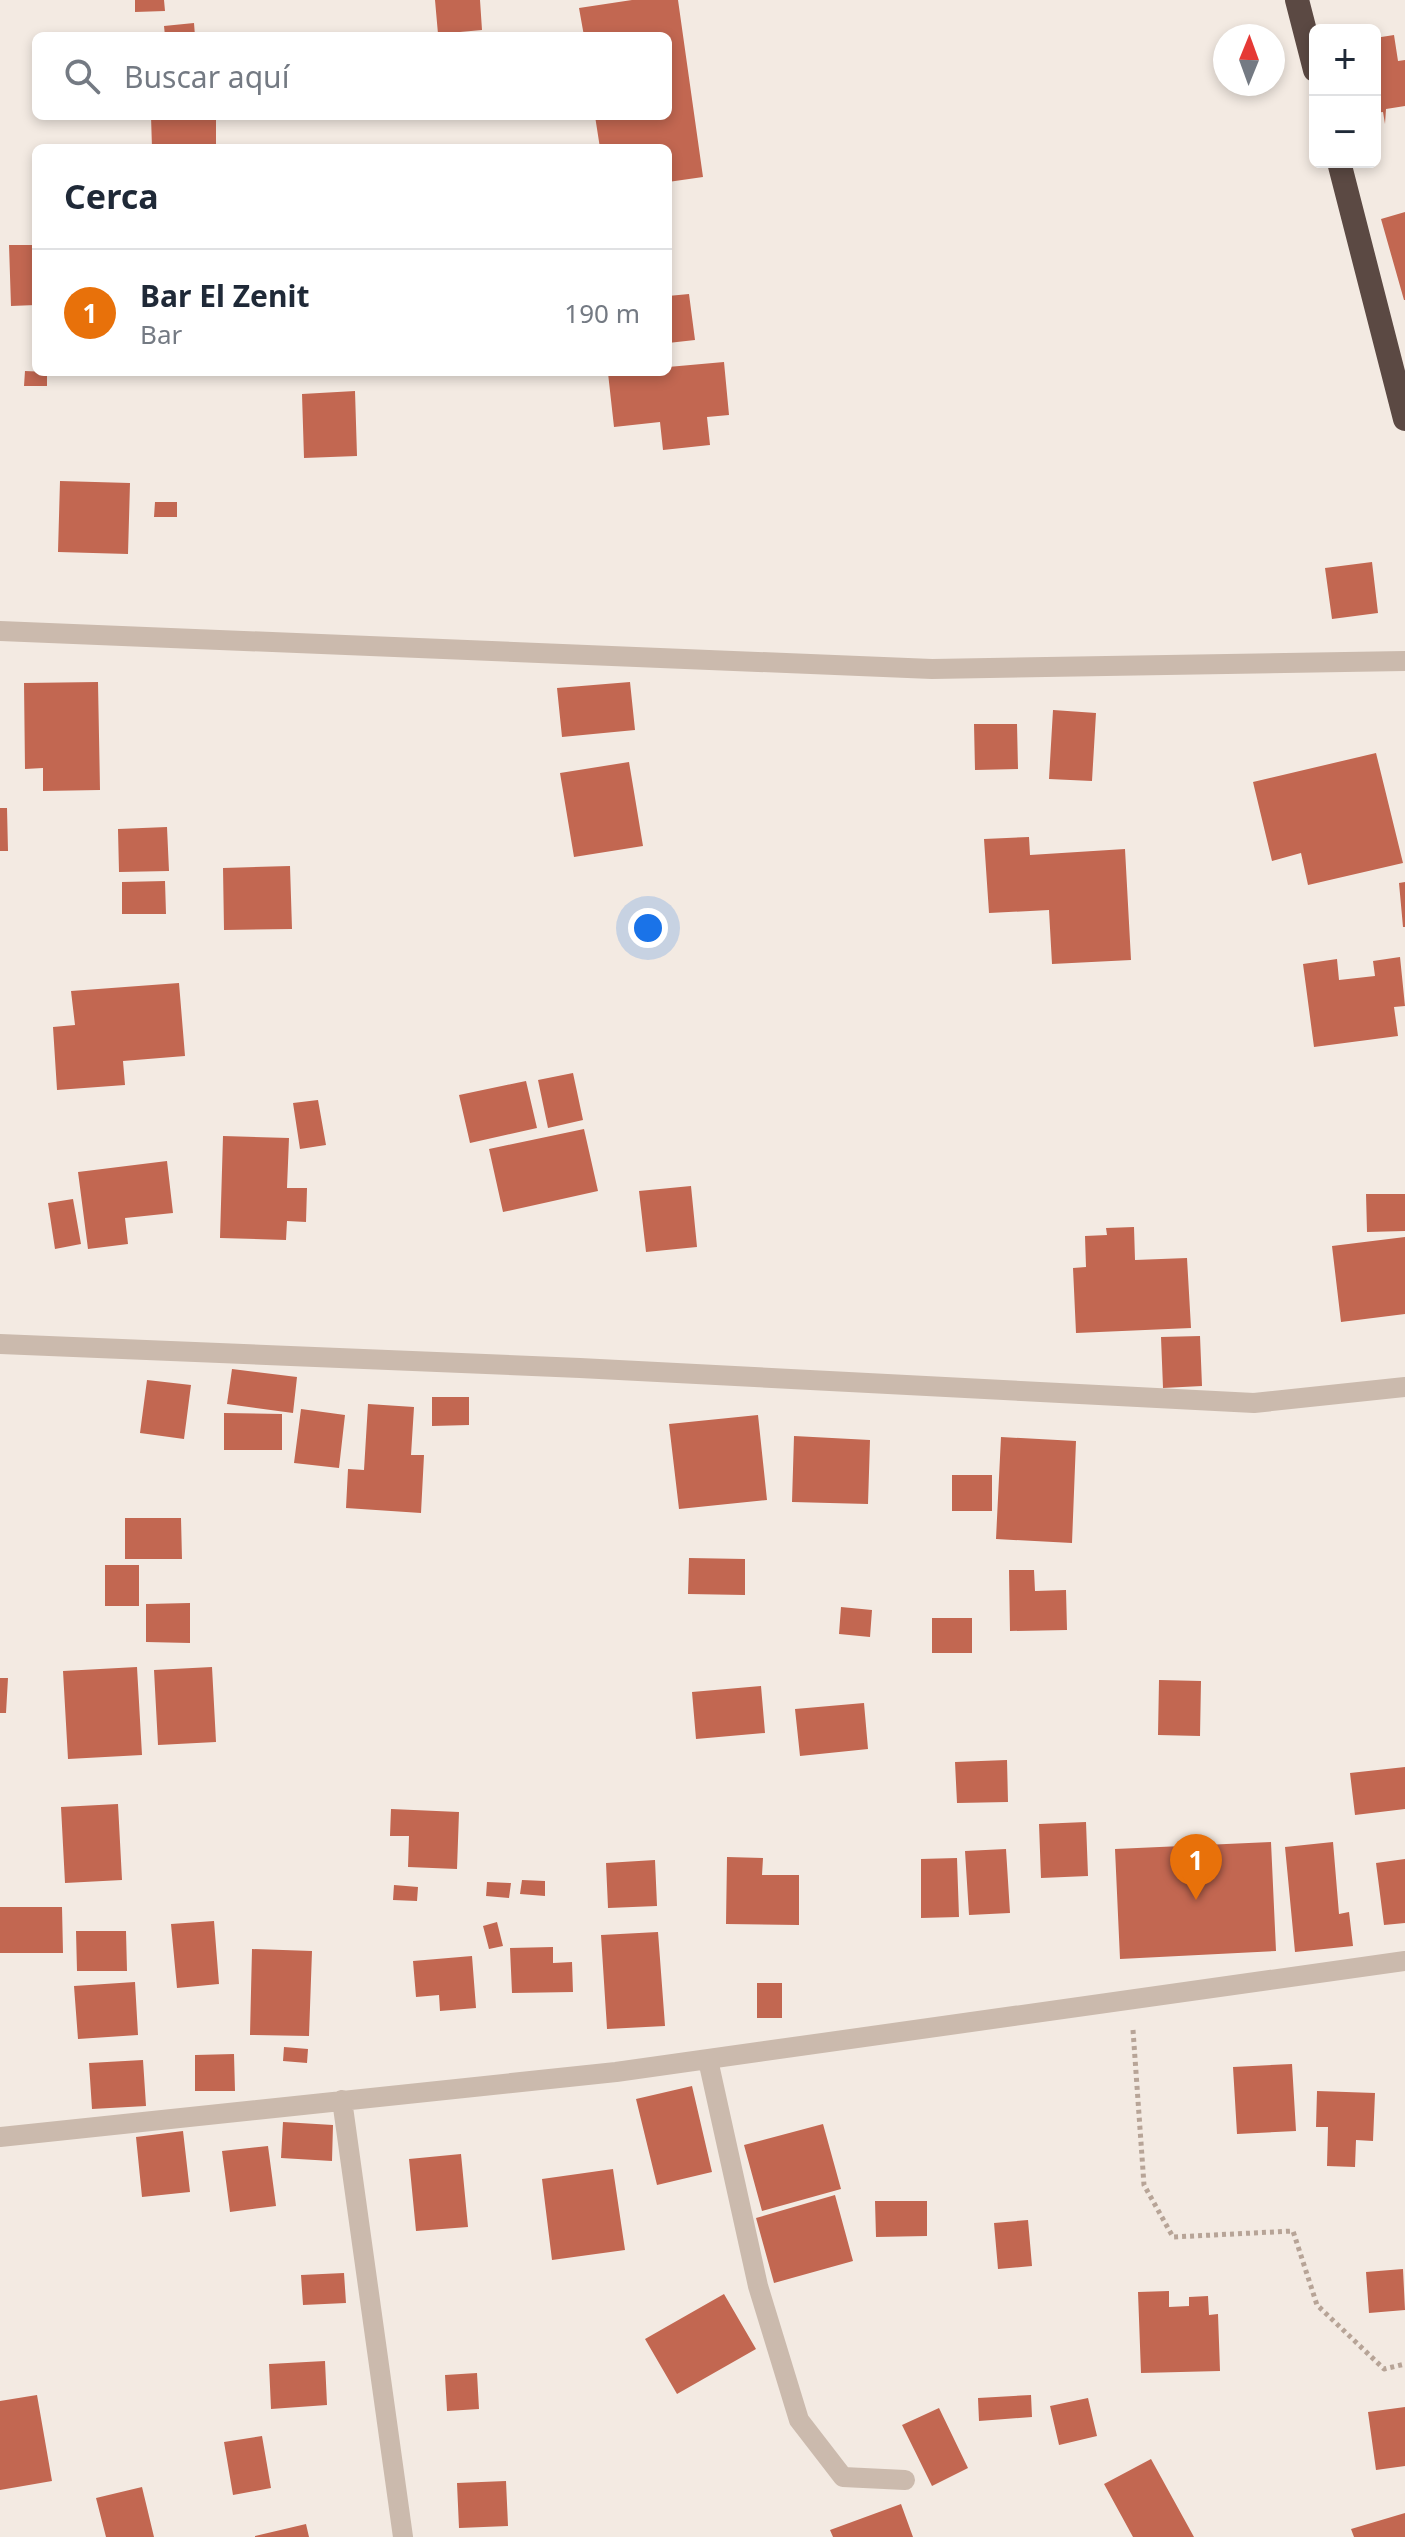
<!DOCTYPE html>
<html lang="es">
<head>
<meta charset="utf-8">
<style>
  :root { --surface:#fff; --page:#f6f6f7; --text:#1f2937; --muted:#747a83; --line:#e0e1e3; --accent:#7c3aed }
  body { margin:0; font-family:"Noto Sans",sans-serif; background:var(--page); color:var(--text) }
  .controls { position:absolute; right:24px; top:24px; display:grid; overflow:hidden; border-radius:12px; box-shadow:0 4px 12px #0003 }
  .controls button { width:72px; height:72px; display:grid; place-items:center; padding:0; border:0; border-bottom:2px solid var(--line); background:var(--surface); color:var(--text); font:40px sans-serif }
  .compass { position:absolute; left:1213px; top:24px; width:72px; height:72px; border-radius:50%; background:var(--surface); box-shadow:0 4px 12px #0003; rotate:1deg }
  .you { position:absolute; left:648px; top:928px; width:28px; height:28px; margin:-20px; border:6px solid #fff; border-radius:50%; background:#1a73e8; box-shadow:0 0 0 12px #1a73e833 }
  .badge { display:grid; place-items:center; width:52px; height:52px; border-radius:50%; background:var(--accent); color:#fff; font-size:26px; font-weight:700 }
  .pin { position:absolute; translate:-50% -66px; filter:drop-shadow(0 2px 4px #0008) }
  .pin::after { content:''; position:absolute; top:42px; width:28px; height:24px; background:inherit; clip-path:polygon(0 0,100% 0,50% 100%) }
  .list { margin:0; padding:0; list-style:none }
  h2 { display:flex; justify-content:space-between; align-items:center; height:104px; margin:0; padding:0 32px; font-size:34px }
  h2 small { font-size:26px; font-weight:400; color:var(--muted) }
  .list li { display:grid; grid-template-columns:52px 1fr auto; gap:24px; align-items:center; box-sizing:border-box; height:128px; padding:0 32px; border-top:2px solid var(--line) }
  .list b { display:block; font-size:30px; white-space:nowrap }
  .list p { margin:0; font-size:26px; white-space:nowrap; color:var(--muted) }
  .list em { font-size:26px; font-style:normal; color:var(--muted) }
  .icon { flex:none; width:44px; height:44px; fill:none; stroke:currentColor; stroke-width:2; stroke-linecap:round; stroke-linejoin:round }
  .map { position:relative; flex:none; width:1405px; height:2537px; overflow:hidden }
  .search { position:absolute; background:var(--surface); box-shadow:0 4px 12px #0003; left:32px; top:32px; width:640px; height:88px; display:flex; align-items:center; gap:20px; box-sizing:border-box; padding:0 28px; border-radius:12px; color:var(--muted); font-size:30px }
  .panel { position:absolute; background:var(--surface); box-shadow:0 4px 12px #0003; left:32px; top:144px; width:640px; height:232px; border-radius:12px }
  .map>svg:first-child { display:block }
  .building { fill:#c26751 }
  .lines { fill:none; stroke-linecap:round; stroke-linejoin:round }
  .path { stroke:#b7a497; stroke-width:5; stroke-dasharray:4 4; stroke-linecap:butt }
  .street { stroke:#cbbaad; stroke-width:20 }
  .highway { stroke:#5b4943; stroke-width:24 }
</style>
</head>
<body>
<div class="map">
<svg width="1405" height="2537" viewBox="0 0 1405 2537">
  <rect width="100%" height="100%" fill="#f3eae2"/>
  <path class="building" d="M135,0H164L165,11L135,12Z
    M435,0H480L482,30L438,34Z
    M632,0H678L703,177L668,182V148H600L595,116H668V36H584L579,8Z
    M194,23L195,36H165L164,26Z
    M1394,35L1398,61L1405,60V106L1386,109L1385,124L1383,112L1375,113V38Z
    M151,116H216V148H152Z
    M1405,212V300H1404L1381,219Z
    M9,245H36V305L11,306Z
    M689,294L695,340L668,343V296Z
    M724,362L729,415L707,417L710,445L663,450L660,422L614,427L608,373L668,372V367Z
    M25,371L47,372V386H24Z
    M355,391L357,456L304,458L302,394Z
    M60,481L130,483L128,554L58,552Z
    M155,502H177V517H154Z
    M1372,562L1378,613L1332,619L1325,568Z
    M98,682L100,790L43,791V768L25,769L24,683Z
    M630,682L635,730L562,737L557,688Z
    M1053,710L1096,713L1092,781L1049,779Z
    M974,724H1017L1018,769L975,770Z
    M1376,753L1403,863L1308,885L1301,853L1272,861L1253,782Z
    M629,762L643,846L574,857L560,773Z
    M0,808H7L8,851H0Z
    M167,827L169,871L119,872L118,829Z
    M1029,837L1030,855L1125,849L1131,960L1052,964L1049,910L989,913L984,839Z
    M290,866L292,929L224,930L223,868Z
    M165,881L166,914H122V882Z
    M1405,882V927H1403L1399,883Z
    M1400,957L1405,1006L1394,1007L1398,1036L1314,1047L1303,964L1337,959L1339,980L1375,976L1373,961Z
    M179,983L185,1056L123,1061L125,1085L57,1090L53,1027L75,1025L71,991Z
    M573,1073L583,1120L548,1128L538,1080Z
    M526,1081L537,1128L470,1143L459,1095Z
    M318,1100L326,1145L300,1149L293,1103Z
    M584,1129L598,1191L503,1212L489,1149Z
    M223,1136L289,1138L287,1188H307L306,1222L287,1221L286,1240L220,1238Z
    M167,1161L173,1213L125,1218L128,1244L88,1249L78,1172Z
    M691,1186L697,1247L646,1252L639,1191Z
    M1366,1194H1405V1231L1367,1232Z
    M73,1199L81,1244L55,1249L48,1203Z
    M1134,1227L1135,1260L1187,1258L1191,1328L1076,1333L1073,1268L1086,1267L1085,1236L1107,1235L1106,1228Z
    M1405,1237V1314L1341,1322L1332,1246Z
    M1200,1336L1202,1386L1163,1388L1161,1337Z
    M232,1369L297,1377L293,1413L227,1404Z
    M147,1380L191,1385L184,1439L140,1433Z
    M432,1397H469V1425L432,1426Z
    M368,1404L414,1407L411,1455H424L421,1513L346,1508L348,1469L364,1470Z
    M301,1409L345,1415L339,1468L294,1463Z
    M224,1413L282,1414V1450H224Z
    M758,1415L767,1500L679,1509L669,1424Z
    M794,1436L870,1440L868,1504L792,1502Z
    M1001,1437L1076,1441L1072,1543L996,1539Z
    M952,1475H992V1511H952Z
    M125,1518H181L182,1559H125Z
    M689,1558L745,1559V1595L688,1594Z
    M105,1565H139V1606H105Z
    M1009,1570H1034L1035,1591L1066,1590L1067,1630L1010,1631Z
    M190,1603V1643L146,1642V1604Z
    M841,1607L872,1610L870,1637L839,1634Z
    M932,1618H972V1653H932Z
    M137,1667L142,1755L68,1759L63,1671Z
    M212,1667L216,1742L158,1745L154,1670Z
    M0,1678H8L6,1713H0Z
    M1159,1680L1201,1681L1200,1736L1158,1735Z
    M761,1686L765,1733L696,1739L692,1692Z
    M864,1703L868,1749L800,1756L795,1709Z
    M1007,1760L1008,1802L957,1803L955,1762Z
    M1405,1767V1809L1355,1815L1350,1773Z
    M118,1804L122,1880L65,1883L61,1807Z
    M391,1809L459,1812L457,1869L408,1867L409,1836H390Z
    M1086,1822L1088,1876L1041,1878L1039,1824Z
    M1271,1842L1276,1951L1120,1959L1115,1849Z
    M1333,1842L1339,1914L1349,1912L1353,1946L1295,1952L1285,1847Z
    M1006,1849L1010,1913L969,1915L965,1851Z
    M727,1857L763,1858L762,1875H799V1925L726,1924Z
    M957,1858L959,1917L921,1918V1859Z
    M1405,1859V1923L1384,1925L1376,1863Z
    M655,1860L657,1906L608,1908L606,1863Z
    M522,1880L545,1881V1896L520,1894Z
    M487,1882L511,1883L509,1898L486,1896Z
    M394,1885L418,1887L417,1901L393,1900Z
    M0,1907H62L63,1953H0Z
    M214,1921L219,1984L177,1988L171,1924Z
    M497,1922L503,1946L489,1949L483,1926Z
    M76,1931H126L127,1971H77Z
    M658,1932L665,2026L607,2029L601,1935Z
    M553,1947V1963L572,1962L573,1992L512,1993L510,1948Z
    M252,1949L312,1951L309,2036L250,2035Z
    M472,1956L476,2008L440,2011L439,1995L416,1997L413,1961Z
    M135,1982L138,2035L78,2039L74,1986Z
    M757,1983H782V2018H757Z
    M284,2047L308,2049L307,2063L283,2061Z
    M234,2054L235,2091H195V2055Z
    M143,2060L146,2106L92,2109L89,2063Z
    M1292,2064L1296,2131L1237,2134L1233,2067Z
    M692,2086L712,2172L657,2185L636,2099Z
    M1317,2091L1375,2093L1373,2141L1356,2140L1355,2167L1327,2166L1328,2127H1316Z
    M283,2122L333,2125L332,2161L281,2158Z
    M823,2124L841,2189L762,2211L744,2145Z
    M183,2131L190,2192L142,2197L136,2137Z
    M268,2146L276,2206L230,2212L222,2151Z
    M461,2154L468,2227L416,2231L409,2159Z
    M613,2169L625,2250L552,2260L542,2179Z
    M835,2195L853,2261L774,2283L756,2218Z
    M875,2201H927V2236L876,2237Z
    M1028,2220L1032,2266L998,2269L994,2223Z
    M1403,2269L1405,2310L1369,2313L1366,2272Z
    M344,2273L346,2303L303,2305L301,2275Z
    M1169,2291V2307L1189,2306V2297L1208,2296L1209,2315L1218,2314L1220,2371L1141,2373L1138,2292Z
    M724,2294L756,2349L677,2394L645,2339Z
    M325,2361L327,2405L271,2409L269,2364Z
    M477,2373L479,2409L447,2411L445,2375Z
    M37,2395L52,2481L0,2490V2401Z
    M1031,2395L1032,2417L979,2421L978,2398Z
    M1088,2398L1097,2436L1059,2445L1050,2406Z
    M1405,2407V2466L1376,2470L1368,2412Z
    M939,2408L968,2468L932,2486L902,2425Z
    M262,2436L271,2488L233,2495L224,2442Z
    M1151,2459L1194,2537H1133L1104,2484Z
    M506,2481L508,2526L459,2528L457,2483Z
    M142,2487L154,2537H106L96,2498Z
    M901,2504L913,2537H833L830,2530Z
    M1405,2513V2537H1354L1351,2529Z
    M306,2524L309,2537H255V2536Z"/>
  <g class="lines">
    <path class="path" d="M1133,2030L1144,2185L1173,2237L1293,2231L1317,2305L1384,2369L1405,2364"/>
    <path class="street" d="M0,631L932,669L1405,661
      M0,1344L580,1368L1254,1403L1405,1387
      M708,2060L758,2286L799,2420L843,2477L905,2480
      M342,2100L403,2537
      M0,2137L616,2072L1405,1961"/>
    <path class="highway" d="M1297,0L1315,70
      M1339,162L1405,419"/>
  </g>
</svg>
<div class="controls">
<button>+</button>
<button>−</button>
</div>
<svg class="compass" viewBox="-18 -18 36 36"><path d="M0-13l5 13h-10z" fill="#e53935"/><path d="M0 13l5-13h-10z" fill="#747a83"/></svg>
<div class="you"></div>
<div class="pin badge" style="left:1196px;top:1900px;background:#e8710a">1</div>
<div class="search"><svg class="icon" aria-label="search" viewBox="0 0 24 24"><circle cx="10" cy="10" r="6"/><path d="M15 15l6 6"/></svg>Buscar aquí</div>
<section class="panel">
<h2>Cerca<small></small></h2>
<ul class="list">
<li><span class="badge" style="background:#e8710a">1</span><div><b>Bar El Zenit</b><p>Bar</p></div><em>190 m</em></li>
</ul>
</section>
</div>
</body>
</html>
